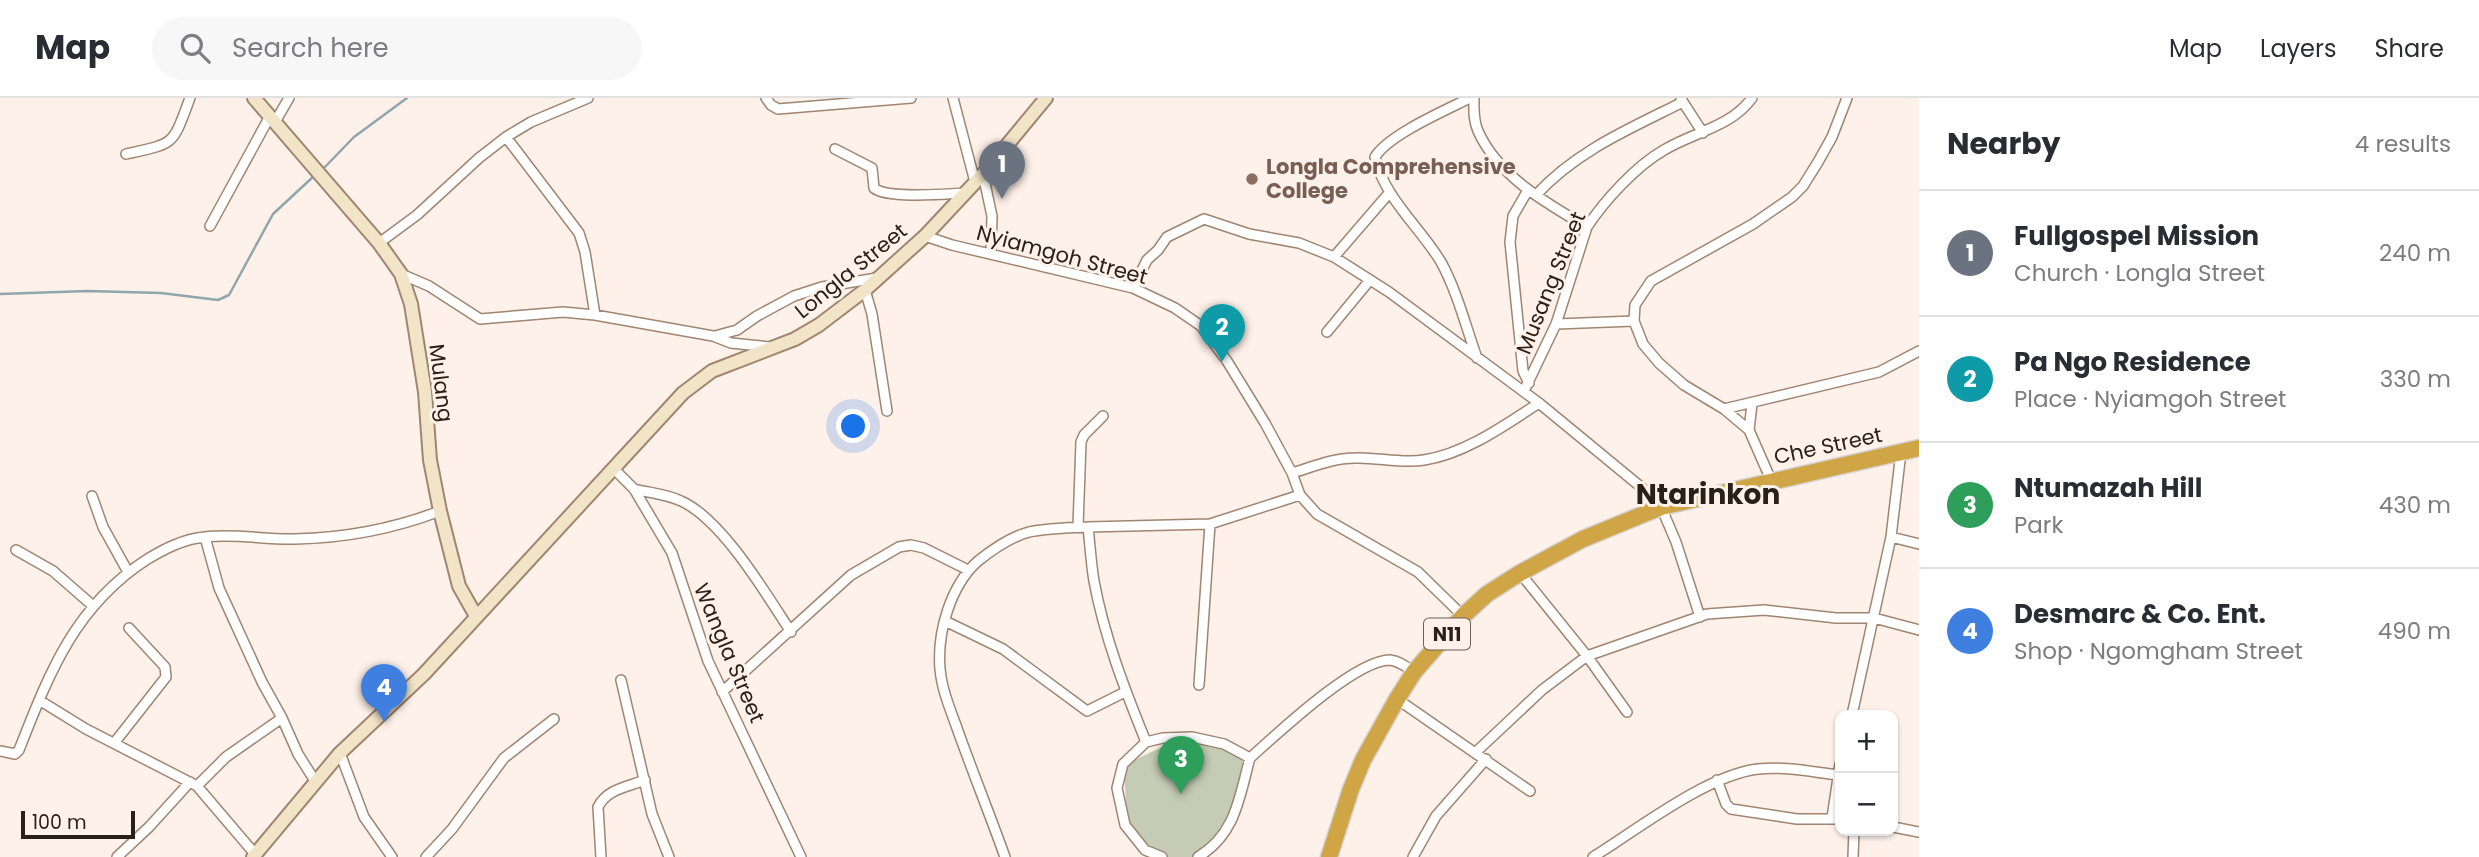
<!DOCTYPE html>
<html lang="en">
<head>
<meta charset="utf-8">
<style>
  :root { --surface:#fff; --page:#f7f7f7; --text:#2b2b33; --muted:#7c7c81; --line:#e1e1e2; --accent:#2563eb }
  body { margin:0; font-family:Poppins,sans-serif; background:var(--page); color:var(--text) }
  .controls { position:absolute; right:21px; bottom:21px; display:grid; overflow:hidden; border-radius:14px; box-shadow:0 2px 5px #0004 }
  .controls button { width:63px; height:63px; display:grid; place-items:center; padding:0; border:0; border-bottom:2px solid var(--line); background:var(--surface); color:var(--text); font:35px sans-serif }
  .scale { position:absolute; left:21px; bottom:18px; width:114px; box-sizing:border-box; padding-left:7px; border:4px solid #2a2018; border-top:0; font-size:19px; line-height:24px; white-space:nowrap; color:#2a2018; -webkit-text-stroke:5px #fdf1e9; paint-order:stroke }
  .you { position:absolute; left:854px; top:329px; width:24px; height:24px; margin:-18px; border:5px solid #fff; border-radius:50%; background:#1a73e8; box-shadow:0 0 0 10px #1a73e833 }
  .badge { display:grid; place-items:center; width:46px; height:46px; border-radius:50%; background:var(--accent); color:#fff; font-size:23px; font-weight:700 }
  .pin { position:absolute; translate:-50% -58px; filter:drop-shadow(0 2px 4px #0008) }
  .pin::after { content:''; position:absolute; top:37px; width:24px; height:21px; background:inherit; clip-path:polygon(0 0,100% 0,50% 100%) }
  .list { margin:0; padding:0; list-style:none }
  h2 { display:flex; justify-content:space-between; align-items:center; height:91px; margin:0; padding:0 28px; font-size:30px }
  h2 small { font-size:23px; font-weight:400; color:var(--muted) }
  .list li { display:grid; grid-template-columns:46px 1fr auto; gap:21px; align-items:center; box-sizing:border-box; height:126px; padding:0 28px; border-top:2px solid var(--line) }
  .list b { display:block; font-size:26px; white-space:nowrap }
  .list p { margin:0; font-size:23px; white-space:nowrap; color:var(--muted) }
  .list em { font-size:23px; font-style:normal; color:var(--muted) }
  .icon { flex:none; width:38px; height:38px; fill:none; stroke:currentColor; stroke-width:2; stroke-linecap:round; stroke-linejoin:round }
  .map { position:relative; flex:none; width:1919px; height:759px; overflow:hidden }
  header { display:flex; align-items:center; gap:42px; box-sizing:border-box; height:98px; padding:0 35px; background:var(--surface); border-bottom:2px solid var(--line) }
  header strong { font-size:33px }
  nav { display:flex; gap:38px; margin-inline-start:auto; font-size:24px }
  .search { width:490px; height:63px; background:var(--page); display:flex; align-items:center; gap:18px; box-sizing:border-box; padding:0 24px; border-radius:38px; color:var(--muted); font-size:26px }
  main { display:flex }
  aside { flex:1; background:var(--surface) }
  .map>svg:first-child { display:block }
  .green { fill:#c4ccb5 }
  .lines { fill:none; stroke-linecap:round; stroke-linejoin:round }
  .stream { stroke:#91a5ad; stroke-width:2.5 }
  .street-casing { stroke:#a08571; stroke-width:12 }
  .secondary-casing { stroke:#a08571; stroke-width:16 }
  .highway-casing { stroke:#d4d2d1; stroke-width:19 }
  .street { stroke:#fff; stroke-width:9 }
  .secondary { stroke:#f1e4c7; stroke-width:12 }
  .highway { stroke:#cfa545; stroke-width:16 }
  .education-dot { fill:#8d6e63; stroke:#fdf1e9; stroke-width:2.5 }
  .labels { text-anchor:middle; stroke-width:6; stroke-linejoin:round; paint-order:stroke }
  .shield { fill:#fdf1e9; stroke:#695f57; stroke-width:2 }
  .shield-label { font-size:19px; font-weight:bold; fill:#2a2018 }
  .education-label { font-size:21px; font-weight:bold; fill:#785e54; stroke:#fdf1e9; text-anchor:start }
  .street-label { font-size:21px; fill:#2a2018; stroke:#fdf1e9 }
  .district-label { font-size:28px; font-weight:bold; fill:#2a2018; stroke:#fdf1e9 }
</style>
</head>
<body>
<header>
<strong>Map</strong>
<div class="search"><svg class="icon" aria-label="search" viewBox="0 0 24 24"><circle cx="10" cy="10" r="6"/><path d="M15 15l6 6"/></svg>Search here</div>
<nav><a>Map</a><a>Layers</a><a>Share</a></nav>
</header>
<main>
<div class="map">
<svg width="1919" height="759" viewBox="0 0 1919 759">
  <rect width="100%" height="100%" fill="#fdf1e9"/>
  <path class="green" d="M1183,639L1224,647L1244,657L1230,727L1196,759H1151L1127,725L1124,667Z"/>
  <g class="lines">
    <path class="stream" d="M322,72L354,39L407,0
      M0,196L88,193L161,195L218,202L229,197L273,116L314,78"/>
    <defs>
      <path id="street" d="M766,0L771,7L778,11L911,0
        M953,0L975,84
        M1470,0C1446,12 1388,37 1375,59C1384,100 1420,129 1441,164C1457,193 1466,229 1477,260
        M1474,0C1474,11 1473,22 1478,33C1498,78 1546,105 1587,129
        M1681,1L1703,35
        M275,24L289,0
        M506,39L579,135L585,154L595,217
        M835,51L872,70L874,90C886,101 947,96 965,95
        M126,56C176,45 172,48 190,0
        M983,76L992,118L991,156
        M1528,92L1513,118L1510,144L1523,273L1529,285
        M1536,97C1576,53 1631,30 1683,4
        M210,128L270,18
        M925,138L952,147L1133,190L1175,210L1201,228L1227,263L1265,325L1292,375L1300,397L1317,416L1418,474L1463,518
        M379,145L417,117L479,60L506,39L531,24L588,0
        M1334,159L1390,94
        M401,176L429,188L480,221L563,214L595,217L713,238L731,245L770,249
        M1133,190L1147,162L1158,152L1167,139L1204,121L1249,136L1299,145L1334,159L1389,194L1539,305L1664,408
        M865,192L872,216L887,313
        M1556,226L1634,223
        M1327,234L1370,182
        M715,238L737,232L757,218L794,198L822,189L877,180
        M1524,293L1556,226L1587,129C1605,102 1636,68 1664,52C1694,34 1731,29 1752,0
        M1724,311L1879,274L1919,253
        M1749,332L1752,306
        M615,372L634,391L672,455L708,563L801,759
        M1292,375C1312,369 1333,360 1355,360C1377,359 1402,366 1424,362C1465,356 1505,327 1539,305
        M1771,382L1749,332L1724,311L1684,287L1659,265L1643,246L1634,223L1635,207L1651,183L1753,126L1792,99L1803,88L1818,64L1832,39L1847,0
        M634,391C650,395 667,396 681,403C722,421 766,496 791,534
        M92,398L103,429L128,474
        M1661,409L1676,444L1700,519
        M1078,429L1081,344L1084,337L1103,318
        M205,439L219,490L262,584L282,620
        M1891,439L1919,446
        M16,452L53,473L92,507
        M1520,475L1587,558L1627,614
        M945,523L1003,551L1087,613L1125,594
        M621,582L652,716L669,759
        M1199,587L1210,426
        M722,594L851,477L899,449L911,447L924,450L968,472
        M1397,601L1530,693
        M39,602L86,631L197,688L255,756
        M1852,617L1891,439L1901,354
        M115,644L166,579L165,569L129,530
        M1146,644C1125,592 1104,538 1094,483C1091,465 1090,447 1088,429L1210,426L1300,397
        M0,653L15,656L19,652C49,576 74,509 146,462C164,451 183,441 205,439C235,435 265,442 295,441C345,440 393,431 440,413
        M1476,654L1542,592L1587,558L1707,516L1764,512L1836,520H1874L1919,532
        M340,655L364,719L392,759
        M1250,660C1277,636 1355,562 1390,562C1400,563 1406,569 1414,574
        M1717,682L1726,706L1731,711L1797,721H1840
        M197,688L226,659L282,620L298,656L315,683
        M1832,720L1840,666
        M1893,729L1919,734
        M117,759L149,729L190,684
        M426,759L452,731L504,660L554,621
        M601,759L598,709C607,691 627,689 645,682
        M1005,759C990,717 973,675 958,633C951,613 942,593 940,571C937,535 950,488 978,463C993,451 1010,439 1029,434C1048,430 1068,430 1088,429
        M1162,759L1145,752L1125,727L1117,690L1123,666L1146,644L1163,640L1192,639L1224,646L1250,660C1239,700 1236,736 1198,759
        M1413,759L1436,718L1486,661
        M1593,759C1638,731 1707,677 1758,671C1784,668 1812,674 1838,677
        M1853,759L1854,733"/>
      <path id="secondary" d="M254,0L379,145L401,176L411,206L425,294L430,362L440,413L459,488L476,518
        M253,759L340,655L424,576L683,295L712,273L795,241L819,227L865,192L925,138L983,76L1046,0"/>
      <path id="highway" d="M1329,759L1351,691L1363,662L1397,601L1414,574L1463,518L1487,496L1520,475L1583,441L1661,409L1919,350"/>
    </defs>
    <use href="#street" class="street-casing"/>
    <use href="#secondary" class="secondary-casing"/>
    <use href="#highway" class="highway-casing"/>
    <use href="#street" class="street"/>
    <use href="#secondary" class="secondary"/>
    <use href="#highway" class="highway"/>
  </g>
  <circle class="education-dot" cx="1252" cy="81" r="7"/>
  <g class="labels">
    <rect class="shield" x="1424" y="520.5" width="46" height="31" rx="5"/>
    <g class="shield-label">
      <text x="1447" y="543">N11</text>
    </g>
    <g class="education-label">
      <text x="1266" y="76">Longla Comprehensive<tspan x="1266" dy="24">College</tspan></text>
    </g>
    <g class="street-label">
      <text transform="translate(1062 157) rotate(15)" y="7">Nyiamgoh Street</text>
      <text transform="translate(851 173) rotate(-39)" y="7">Longla Street</text>
      <text transform="translate(1551 185) rotate(-68)" y="7">Musang Street</text>
      <text transform="translate(441 285) rotate(83)" y="7">Mulang</text>
      <text transform="translate(1828 348) rotate(-12)" y="7">Che Street</text>
      <text transform="translate(729 555) rotate(67)" y="7">Wangla Street</text>
    </g>
    <g class="district-label">
      <text x="1708" y="406">Ntarinkon</text>
    </g>
  </g>
</svg>
<div class="controls">
<button>+</button>
<button>−</button>
</div>
<div class="scale">100 m</div>
<div class="you"></div>
<div class="pin badge" style="left:1002px;top:101px;background:#6b7280">1</div>
<div class="pin badge" style="left:1222px;top:264px;background:#0f9aa8">2</div>
<div class="pin badge" style="left:1181px;top:696px;background:#2e9e5b">3</div>
<div class="pin badge" style="left:384px;top:624px;background:#3f7fe0">4</div>
</div>
<aside>
<h2>Nearby<small>4 results</small></h2>
<ul class="list">
<li><span class="badge" style="background:#6b7280">1</span><div><b>Fullgospel Mission</b><p>Church · Longla Street</p></div><em>240 m</em></li>
<li><span class="badge" style="background:#0f9aa8">2</span><div><b>Pa Ngo Residence</b><p>Place · Nyiamgoh Street</p></div><em>330 m</em></li>
<li><span class="badge" style="background:#2e9e5b">3</span><div><b>Ntumazah Hill</b><p>Park</p></div><em>430 m</em></li>
<li><span class="badge" style="background:#3f7fe0">4</span><div><b>Desmarc &amp; Co. Ent.</b><p>Shop · Ngomgham Street</p></div><em>490 m</em></li>
</ul>
</aside>
</main>
</body>
</html>
